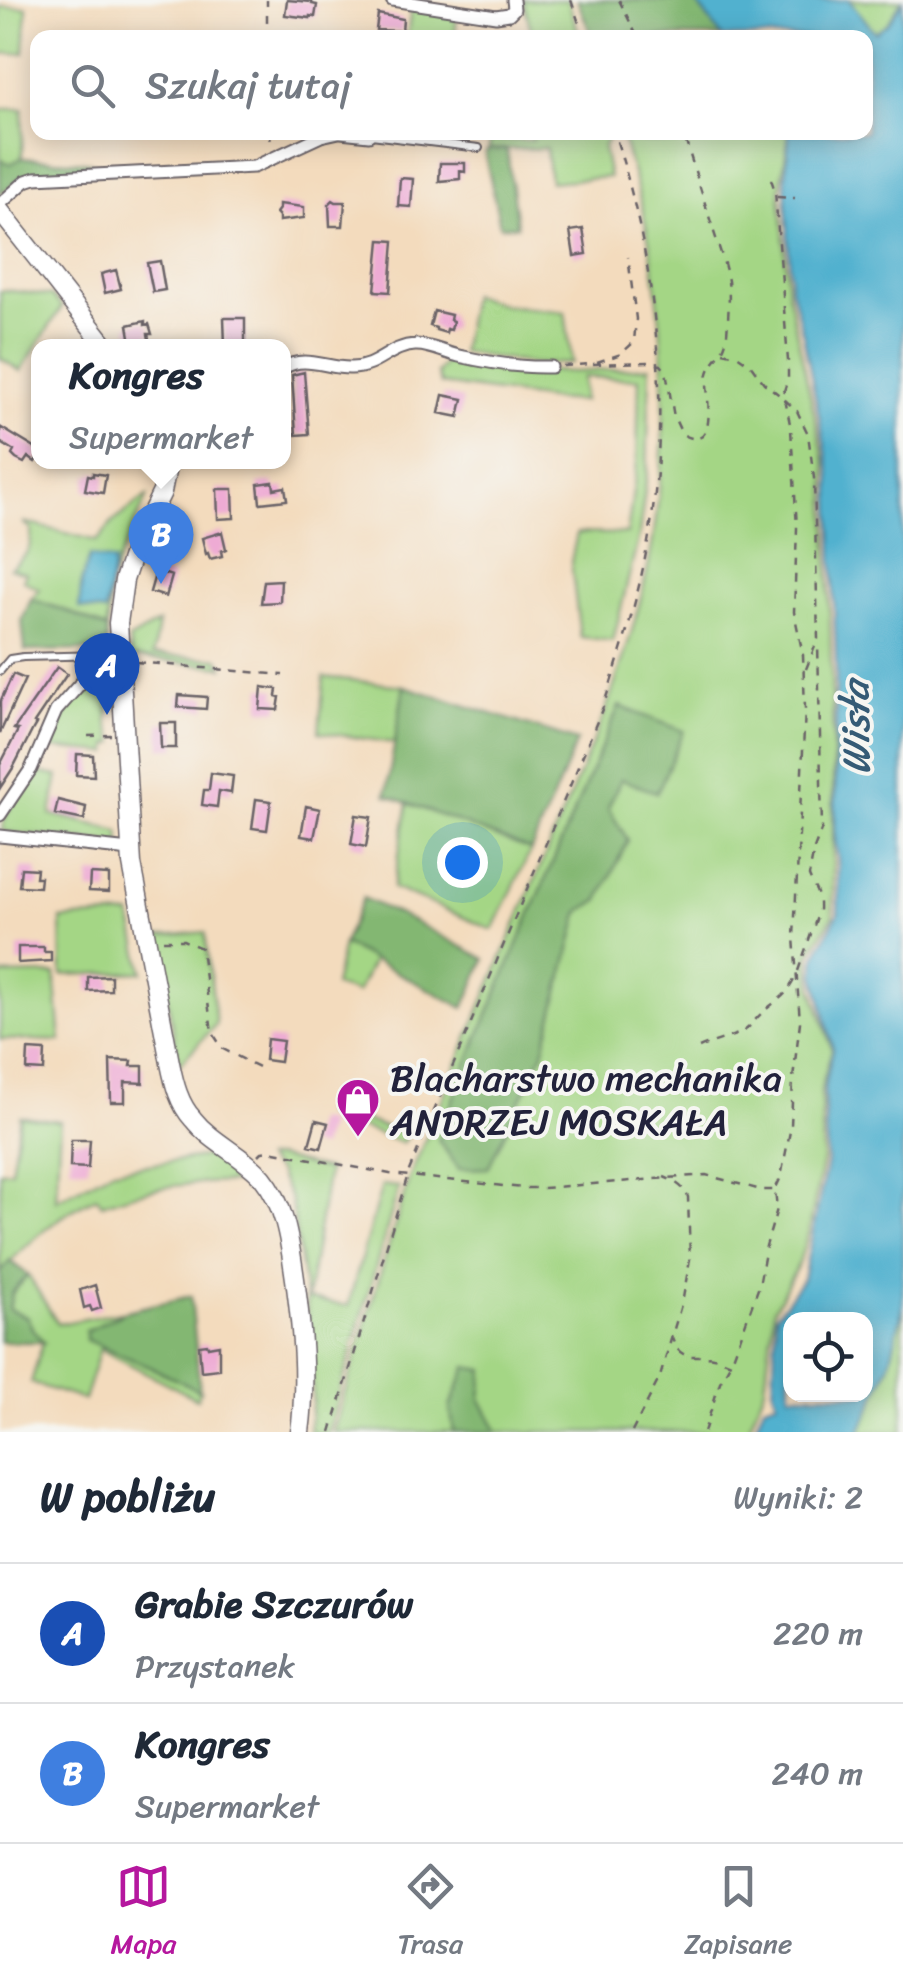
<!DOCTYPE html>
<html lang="pl">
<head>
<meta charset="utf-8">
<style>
  :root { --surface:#fff; --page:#f2f2f3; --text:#1f2937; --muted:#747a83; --line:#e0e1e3; --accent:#b5179e }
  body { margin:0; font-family:Sriracha,sans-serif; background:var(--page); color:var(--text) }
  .controls { position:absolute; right:30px; bottom:30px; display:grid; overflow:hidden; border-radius:20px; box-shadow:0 5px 25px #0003 }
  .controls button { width:90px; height:90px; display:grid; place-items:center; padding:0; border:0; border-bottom:2px solid var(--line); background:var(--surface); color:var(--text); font:50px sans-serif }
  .you { position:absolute; left:462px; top:862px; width:35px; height:35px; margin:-25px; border:8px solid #fff; border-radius:50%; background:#1a73e8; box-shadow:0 0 0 15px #1a73e833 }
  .badge { display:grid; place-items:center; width:65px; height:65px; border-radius:50%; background:var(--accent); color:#fff; font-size:32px; font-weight:700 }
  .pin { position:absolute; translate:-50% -82px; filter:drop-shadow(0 2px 5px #0008) }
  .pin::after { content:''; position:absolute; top:52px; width:35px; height:30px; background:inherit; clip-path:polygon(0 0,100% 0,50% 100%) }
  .popup { position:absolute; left:31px; top:339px; width:260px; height:130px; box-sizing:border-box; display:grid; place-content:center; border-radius:20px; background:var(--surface); filter:drop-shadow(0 2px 8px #0005); font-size:32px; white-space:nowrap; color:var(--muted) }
  .popup b { font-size:38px; color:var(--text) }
  .popup::after { content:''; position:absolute; left:50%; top:100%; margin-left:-20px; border:20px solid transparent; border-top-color:var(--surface) }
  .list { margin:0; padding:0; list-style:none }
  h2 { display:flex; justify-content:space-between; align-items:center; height:130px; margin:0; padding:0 40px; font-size:42px }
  h2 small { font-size:32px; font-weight:400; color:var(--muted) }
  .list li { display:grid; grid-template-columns:65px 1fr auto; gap:30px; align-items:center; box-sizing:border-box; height:140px; padding:0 40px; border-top:2px solid var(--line) }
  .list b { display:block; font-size:38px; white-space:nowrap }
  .list p { margin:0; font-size:32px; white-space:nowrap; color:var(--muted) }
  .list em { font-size:32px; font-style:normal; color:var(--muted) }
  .icon { flex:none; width:55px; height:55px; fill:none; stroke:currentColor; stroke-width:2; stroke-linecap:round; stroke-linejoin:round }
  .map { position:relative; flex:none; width:903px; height:1432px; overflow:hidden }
  .search { position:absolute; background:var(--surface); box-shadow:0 5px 25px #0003; left:30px; right:30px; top:30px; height:110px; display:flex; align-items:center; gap:25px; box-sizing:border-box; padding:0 35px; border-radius:20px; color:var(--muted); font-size:38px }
  .sheet { height:410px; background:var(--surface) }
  nav { display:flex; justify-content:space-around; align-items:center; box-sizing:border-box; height:140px; border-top:2px solid var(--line); background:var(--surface); font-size:28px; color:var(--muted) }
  nav a { display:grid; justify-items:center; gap:5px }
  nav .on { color:var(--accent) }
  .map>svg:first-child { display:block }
  .green { fill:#a4d685; stroke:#637c60; stroke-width:2.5 }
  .forest { fill:#83b772; stroke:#526c56; stroke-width:2.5 }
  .water { fill:#51b1cf; stroke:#3a6a85; stroke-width:2.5; fill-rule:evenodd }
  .building { fill:#eeabd4 }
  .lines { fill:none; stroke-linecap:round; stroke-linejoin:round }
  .lane-casing { stroke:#6b6368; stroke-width:10 }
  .street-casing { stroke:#6b6368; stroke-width:15 }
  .secondary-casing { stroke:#6b6368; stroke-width:21 }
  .path { stroke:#6b6368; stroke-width:2.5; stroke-dasharray:8 8; stroke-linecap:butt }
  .lane { stroke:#fff; stroke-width:6 }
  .street { stroke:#fff; stroke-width:11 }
  .secondary { stroke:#fff; stroke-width:18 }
  .labels { text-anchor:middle; stroke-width:8; stroke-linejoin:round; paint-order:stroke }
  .poi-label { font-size:38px; fill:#22223b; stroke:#f6f6f2; text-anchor:start }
  .water-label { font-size:40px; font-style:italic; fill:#355b76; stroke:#f6f6f2 }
</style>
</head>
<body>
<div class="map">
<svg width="903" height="1432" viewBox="0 0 903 1432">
  <rect width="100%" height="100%" fill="#f6f6f2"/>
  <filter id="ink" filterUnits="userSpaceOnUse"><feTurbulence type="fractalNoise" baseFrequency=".01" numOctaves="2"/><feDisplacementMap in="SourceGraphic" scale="20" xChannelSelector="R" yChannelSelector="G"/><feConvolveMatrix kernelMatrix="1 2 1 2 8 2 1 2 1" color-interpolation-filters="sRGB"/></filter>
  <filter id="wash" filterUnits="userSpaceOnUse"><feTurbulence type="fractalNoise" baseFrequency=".0048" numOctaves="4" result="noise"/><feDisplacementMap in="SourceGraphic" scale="40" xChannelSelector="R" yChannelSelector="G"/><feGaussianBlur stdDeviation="2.25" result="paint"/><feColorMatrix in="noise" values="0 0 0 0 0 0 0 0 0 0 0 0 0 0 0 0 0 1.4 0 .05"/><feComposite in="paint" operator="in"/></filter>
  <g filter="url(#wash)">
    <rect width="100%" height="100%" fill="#f3dbbd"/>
    <path class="green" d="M523,0H568L580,37H533Z
      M849,0H902L888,23L875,33Z
      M0,7H27L24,53L0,54Z
      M411,8L457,14L455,37L407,38Z
      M0,109H23L22,158L10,164L0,160Z
      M532,133H611L613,138H608L603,148L609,177L550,182L546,148L489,149L490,141L532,140Z
      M620,133H632L635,140L727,133H789L780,191L788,293L826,467L833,743V916L809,956L813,989L832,1049L821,1089L823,1160L809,1231L799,1263L774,1309L765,1388L747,1432H333L409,1178L603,718C626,653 648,587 656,518C672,391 663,254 620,133Z
      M6,290L52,296L62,307L21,371L0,358V291Z
      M471,295L505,305L565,312L572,363L532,364L461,352Z
      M448,359L517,369L575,372L650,367L647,474L639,536L613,641L580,637L571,562L577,533L627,534L637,463L639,379L583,377V401L548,399L441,384L437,373Z
      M148,495L119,559L110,585L107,629L69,612L31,599L39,589L23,580L26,573L10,568C27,555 32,551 31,529L23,522L97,541L113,522Z
      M158,623L153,655L219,659L223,667L131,657L129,640Z
      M103,666L110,669L108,723L115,743L109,745V753L47,748C64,713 74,693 103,666Z
      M324,677L404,686L395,743L319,732Z
      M37,772L58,776L51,814L119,831L121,844L6,832L2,829C6,811 22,783 37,772Z
      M408,803L531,850L493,930L393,888Z
      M131,915L143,972L62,975L61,919Z
      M205,932L216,1024L179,1065L167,995L153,937Z
      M343,944L373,960L357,993L334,986Z
      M55,974L61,1041L0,1039V975Z
      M331,1099L332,1109L408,1135L402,1143L325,1114Z
      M20,1116L60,1121L56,1200L113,1170L203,1157L214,1152L236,1167V1172L249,1182C196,1181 152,1186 102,1204L97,1197C60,1213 28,1243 0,1272V1171L11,1170Z
      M276,1157L328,1170L307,1299L348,1306L382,1185L399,1187L328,1432H309L313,1396L312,1370L306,1299L291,1201L278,1172L265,1159Z
      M28,1275L58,1324L126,1311L86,1331L200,1391L197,1399L100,1349L84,1400L31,1383L43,1342L33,1330L27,1317L9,1309L12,1294Z
      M903,1307V1432H860L889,1365Z"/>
    <path class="forest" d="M577,0H695L722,37H592Z
      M632,133H733C702,147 668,143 635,140Z
      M489,149L507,150L517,226H500L485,153Z
      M22,158L87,162L123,170L25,175L0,194V160L10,164Z
      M31,599L69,612L107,629V642L102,650L25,651L22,621Z
      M404,686L577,741L531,850L386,795Z
      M619,706L684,731L657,793L621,779L608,808L628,840L599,900L580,911L543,1053L488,1168L459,1169L438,1140L458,1085Z
      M363,898L413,921L485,959L464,1008L343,944Z
      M10,1261L28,1275L12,1293L9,1309L27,1317L33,1330L44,1342H0V1272Z
      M191,1296L200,1391L148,1366L86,1340V1331L126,1311Z
      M467,1367L484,1370L481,1400L498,1432H454L450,1407Z"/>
    <path class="water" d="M695,0H849L875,32L888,23L903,0V1307L889,1365L860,1432H753L764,1405L777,1401L773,1391L776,1315L803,1279L827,1162L824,1088L833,1049L815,975V957L838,913V861L835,839L836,664L830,472L803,335L791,289L785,188L789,133L866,132V38L722,37ZM790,1320H866V1394H790Z
      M90,556L114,562L105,612L79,608L82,579Z"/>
    <g id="blocks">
      <path class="building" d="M287,0L312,2V4L317,5L315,17L310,16V18L285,15Z
        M378,14L403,19L402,31L376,30Z
        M440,163H465V172L460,171V179L439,181Z
        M400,178L413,179L411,207L398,206Z
        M333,200L336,202H345L343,226H330L329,204Z
        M279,204L304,207V218L279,221V216L276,213L279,209Z
        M583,229L587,254L574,256L570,231Z
        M380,240L394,241L390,292L375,291Z
        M160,261L165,290L153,292L147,263Z
        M116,270L121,289L105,293L101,274Z
        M434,311L451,315L450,320L453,321L451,330L447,329L446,333L436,330V328L430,326Z
        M224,318H245V346H225Z
        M145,321V325L149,324L152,334H148L149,339L131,343L128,325Z
        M304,372L309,434L296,435L292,375Z
        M443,395L463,399L459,417L439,413Z
        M0,427L38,450V457L35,462L28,457L24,463L16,459L12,455L14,451L0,442Z
        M93,473L106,475L103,493L85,490L88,475L93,476Z
        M273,482L274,489L285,487L287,500L260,503L258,484Z
        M217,489H233L234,518L218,519Z
        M222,532L226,549L221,551L222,556L210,559L208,553L206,554L202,538Z
        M156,571L172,576L166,597L150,592Z
        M281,580L280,602L261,603L264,581Z
        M57,667L67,674L34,723L36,724L33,729L13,768L0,788V765L18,730L14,729Z
        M13,674L25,679L0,733V702Z
        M262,687L277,689L276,696L280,697L278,710L260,709Z
        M179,695L207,697L206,709L178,707Z
        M160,723H176V748H161Z
        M77,754L93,755L94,776L76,775Z
        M211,773L233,776L231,793L219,791L217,807L202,805L204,790H209Z
        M256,799L271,801L267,830L252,828Z
        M58,800L86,807L84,820L55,814Z
        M306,806L320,809L314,838L301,836Z
        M356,815L371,817L366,847L351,844Z
        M21,868L37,869L36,877H40L39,887L19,886Z
        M90,874L109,875V892L89,891Z
        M18,947H44V952H51V961L18,963Z
        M111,976V990L88,991V977Z
        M267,1039L283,1041L280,1062L265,1060Z
        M28,1050L45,1051L44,1071L27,1070Z
        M110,1060L132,1061L131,1066H143V1083L125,1082V1102H111Z
        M316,1120L328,1123L321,1148L309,1145Z
        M71,1140H90L88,1168L70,1167Z
        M95,1285L101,1308L92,1311L90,1306L84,1308L80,1290Z
        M207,1344L208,1347L219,1345V1369L201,1371L199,1345Z"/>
    </g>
  </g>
  <g filter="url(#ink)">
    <use href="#blocks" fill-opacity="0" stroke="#6b6368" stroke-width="2.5"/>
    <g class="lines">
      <defs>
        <path id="lane" d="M371,135L479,148
          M0,671L10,659L23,657L105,655"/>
        <path id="street" d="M392,0L496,16L509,14L514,9L513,0
          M341,132L369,135
          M0,204L26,181L35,178L254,167L321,136L339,132
          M284,368C304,354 328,369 351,368C378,368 389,346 415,345C429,344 445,353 459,356C490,363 520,368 551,367
          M0,815L31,769L56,711L118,641
          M0,836L130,850"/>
        <path id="secondary" d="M0,211L106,346
          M168,462L162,492L135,547L124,580L118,623L132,864L170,1063C174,1083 179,1104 193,1119C212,1143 243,1155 263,1178C286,1206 290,1245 295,1279C302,1331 307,1380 300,1432"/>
      </defs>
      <use href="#lane" class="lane-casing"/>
      <use href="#street" class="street-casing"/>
      <use href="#secondary" class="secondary-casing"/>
      <path class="path" d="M571,0L584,38
        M619,0L638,38
        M267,38V0
        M270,132L271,148
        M771,179L775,191L788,361V379L782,397L797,411L808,434L814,478L818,639L804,674
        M777,197L795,198
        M597,362L621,354L634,342L636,319L628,257
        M593,364L649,362L661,365L666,371L674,417L682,434C718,454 707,400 707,382C707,360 725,357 727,335C728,317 730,298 728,281C725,263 718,245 713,229C703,197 693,165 683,132
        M563,366L590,364
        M136,662L283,675
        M88,736L111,735
        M163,940H183L201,948L212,1032L223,1049L260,1068
        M798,971L819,911C820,893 815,891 809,876L814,849L822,828L818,643
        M699,1048C712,1042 725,1039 738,1034C750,1029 753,1021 762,1013C778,998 784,1000 795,978
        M259,1155L262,1152L270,1151L390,1174L523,1188H543L706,1175L761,1190H774
        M671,1335C680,1364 691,1353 713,1357C716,1357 729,1362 731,1363L759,1286L766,1246L777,1209L775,1190L781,1177L791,1126L793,1078L800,1022L794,937L805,709L803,655L794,612L797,528L791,429L786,404L782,397L764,383L750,364L737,355L723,352
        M331,1432L409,1171L603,707C618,661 633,615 643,568C674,423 659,272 614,132
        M632,1432L660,1377L683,1298L690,1259L688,1197C683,1186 676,1182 664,1177
        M704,1432L720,1382L730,1364"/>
      <use href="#lane" class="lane"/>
      <use href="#street" class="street"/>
      <use href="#secondary" class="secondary"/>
    </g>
  </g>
  <defs>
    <symbol id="shop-pin" viewBox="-11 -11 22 30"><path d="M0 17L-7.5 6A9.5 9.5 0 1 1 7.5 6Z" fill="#b5179e" stroke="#f6f6f2"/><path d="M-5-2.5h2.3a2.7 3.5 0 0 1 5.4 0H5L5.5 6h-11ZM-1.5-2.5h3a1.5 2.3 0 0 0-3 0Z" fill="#fff"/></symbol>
  </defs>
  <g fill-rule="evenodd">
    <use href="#shop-pin" x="333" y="1075" width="50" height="68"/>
  </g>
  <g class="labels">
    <g class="poi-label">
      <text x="390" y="1091">Blacharstwo mechanika<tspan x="390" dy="44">ANDRZEJ MOSKAŁA</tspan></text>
    </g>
    <g class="water-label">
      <text transform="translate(855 728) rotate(-91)" y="14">Wisła</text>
    </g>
  </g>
</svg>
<div class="controls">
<button><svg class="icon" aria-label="locate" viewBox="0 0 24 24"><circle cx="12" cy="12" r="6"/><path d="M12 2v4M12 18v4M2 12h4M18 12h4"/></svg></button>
</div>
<div class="you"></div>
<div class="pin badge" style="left:107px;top:715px;background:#1a4fb4">A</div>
<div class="pin badge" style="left:161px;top:584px;background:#3f7fe0">B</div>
<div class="popup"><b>Kongres</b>Supermarket</div>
<div class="search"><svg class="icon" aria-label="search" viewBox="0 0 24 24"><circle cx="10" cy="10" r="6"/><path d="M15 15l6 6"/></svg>Szukaj tutaj</div>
</div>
<section class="sheet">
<h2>W pobliżu<small>Wyniki: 2</small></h2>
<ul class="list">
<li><span class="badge" style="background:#1a4fb4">A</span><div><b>Grabie Szczurów</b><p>Przystanek</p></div><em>220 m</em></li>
<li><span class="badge" style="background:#3f7fe0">B</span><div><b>Kongres</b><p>Supermarket</p></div><em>240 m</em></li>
</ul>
</section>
<nav>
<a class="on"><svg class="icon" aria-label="map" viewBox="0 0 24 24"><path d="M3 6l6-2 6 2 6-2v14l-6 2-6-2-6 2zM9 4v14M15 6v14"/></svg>Mapa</a>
<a><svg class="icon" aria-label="directions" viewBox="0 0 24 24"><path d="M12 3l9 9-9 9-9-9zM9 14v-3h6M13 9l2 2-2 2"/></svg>Trasa</a>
<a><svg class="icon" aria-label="saved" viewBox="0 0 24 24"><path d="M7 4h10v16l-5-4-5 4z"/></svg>Zapisane</a>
</nav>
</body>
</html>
